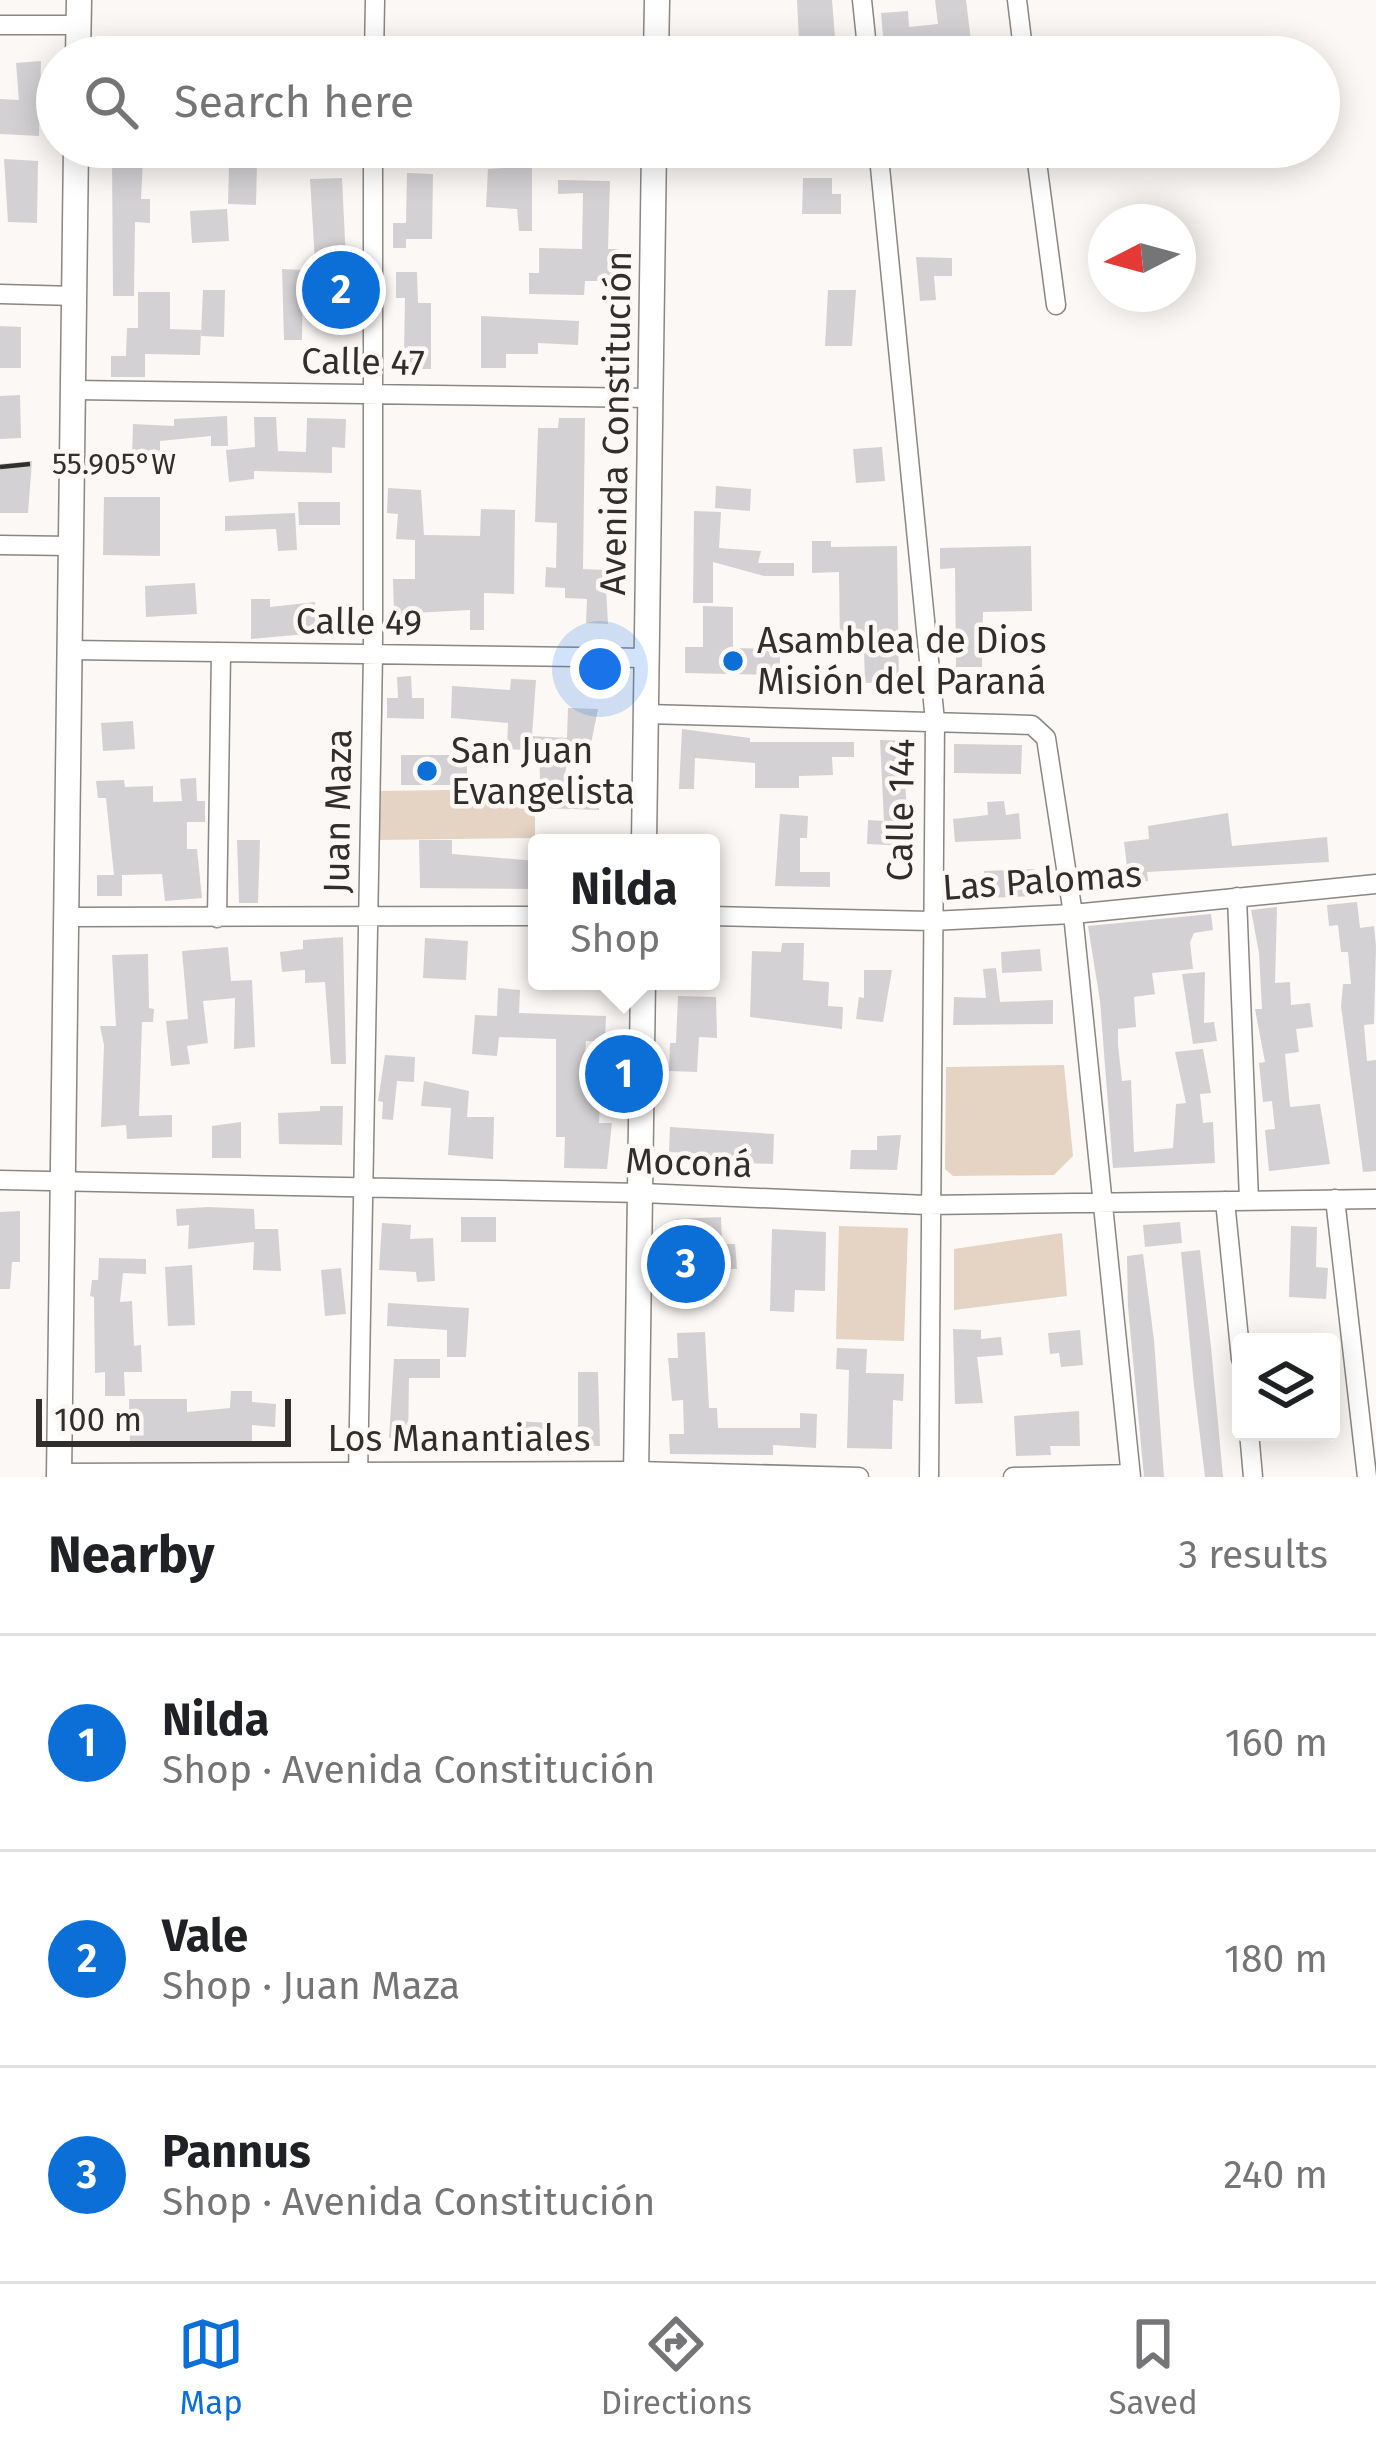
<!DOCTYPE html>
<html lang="en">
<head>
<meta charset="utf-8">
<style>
  :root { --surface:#fff; --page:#f2f2f2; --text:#202124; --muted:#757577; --line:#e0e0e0; --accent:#0c6fd7 }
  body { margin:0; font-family:"Fira Sans",sans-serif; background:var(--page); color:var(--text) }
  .controls { position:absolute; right:36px; bottom:36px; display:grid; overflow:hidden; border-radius:12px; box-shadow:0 6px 30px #0003 }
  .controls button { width:108px; height:108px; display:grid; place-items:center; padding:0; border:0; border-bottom:3px solid var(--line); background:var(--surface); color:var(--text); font:60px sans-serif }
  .compass { position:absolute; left:1088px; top:204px; width:108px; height:108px; border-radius:50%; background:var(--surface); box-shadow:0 6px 30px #0003; rotate:264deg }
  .scale { position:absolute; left:36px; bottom:30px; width:255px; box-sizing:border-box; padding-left:12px; border:6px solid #312f2e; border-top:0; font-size:33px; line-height:42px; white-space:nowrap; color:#312f2e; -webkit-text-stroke:9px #fcf8f5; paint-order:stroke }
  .you { position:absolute; left:600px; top:669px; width:42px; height:42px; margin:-30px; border:9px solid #fff; border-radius:50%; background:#1a73e8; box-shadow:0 0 0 18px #1a73e833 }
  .badge { display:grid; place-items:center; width:78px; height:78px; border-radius:50%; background:var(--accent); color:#fff; font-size:39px; font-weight:700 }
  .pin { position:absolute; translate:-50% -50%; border:6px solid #fff; box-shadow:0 3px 12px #0006 }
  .popup { position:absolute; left:528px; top:834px; width:192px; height:156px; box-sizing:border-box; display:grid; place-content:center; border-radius:12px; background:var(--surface); filter:drop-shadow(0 3px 9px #0005); font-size:39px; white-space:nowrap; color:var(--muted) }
  .popup b { font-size:45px; color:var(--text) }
  .popup::after { content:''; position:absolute; left:50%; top:100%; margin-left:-24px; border:24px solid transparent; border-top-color:var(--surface) }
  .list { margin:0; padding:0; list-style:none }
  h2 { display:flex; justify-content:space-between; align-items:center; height:156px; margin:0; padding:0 48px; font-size:51px }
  h2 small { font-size:39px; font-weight:400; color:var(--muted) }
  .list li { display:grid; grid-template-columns:78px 1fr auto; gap:36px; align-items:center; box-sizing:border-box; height:216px; padding:0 48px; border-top:3px solid var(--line) }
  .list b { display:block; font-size:45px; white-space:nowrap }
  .list p { margin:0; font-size:39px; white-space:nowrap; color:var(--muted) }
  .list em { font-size:39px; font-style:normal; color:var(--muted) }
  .icon { flex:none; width:66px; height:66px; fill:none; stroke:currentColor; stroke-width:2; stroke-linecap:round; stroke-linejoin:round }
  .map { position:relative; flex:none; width:1376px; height:1477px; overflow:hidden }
  .search { position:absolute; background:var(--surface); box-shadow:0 6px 30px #0003; left:36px; right:36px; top:36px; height:132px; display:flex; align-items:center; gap:30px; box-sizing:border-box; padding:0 42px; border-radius:66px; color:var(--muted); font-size:45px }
  .sheet { height:804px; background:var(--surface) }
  nav { display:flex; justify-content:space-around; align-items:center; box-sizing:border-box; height:168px; border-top:3px solid var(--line); background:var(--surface); font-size:33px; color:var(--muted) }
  nav a { display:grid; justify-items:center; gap:6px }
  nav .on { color:var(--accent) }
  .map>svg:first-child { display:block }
  .green { fill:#e5d3c4 }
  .building { fill:#d3d1d4 }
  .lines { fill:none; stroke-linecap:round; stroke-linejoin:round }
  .minor-casing { stroke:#898683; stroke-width:21 }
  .secondary-casing { stroke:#898683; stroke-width:27 }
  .minor { stroke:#fff; stroke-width:18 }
  .secondary { stroke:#fff; stroke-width:24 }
  .ticks { fill:none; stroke:#312f2e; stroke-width:4.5 }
  .poi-dot { fill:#0c6fd7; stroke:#fcf8f5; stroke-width:4.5 }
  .labels { text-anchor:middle; stroke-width:9; stroke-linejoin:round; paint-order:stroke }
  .street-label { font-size:36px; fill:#312f2e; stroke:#fcf8f5 }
  .poi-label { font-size:36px; fill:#312f2e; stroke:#fcf8f5; text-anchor:start }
  .ticks-label { font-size:30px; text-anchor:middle; fill:#312f2e; stroke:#fcf8f5; stroke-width:9; stroke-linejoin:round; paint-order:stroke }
</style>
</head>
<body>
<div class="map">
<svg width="1376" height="1477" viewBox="0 0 1376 1477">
  <rect width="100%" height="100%" fill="#fcf8f5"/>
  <path class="green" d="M535,789V838L378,840L377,791Z
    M1064,1065L1073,1156L1054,1175L953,1176L945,1169L946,1067Z
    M839,1226L908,1228L904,1341L836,1339Z
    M1062,1233L1067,1296L954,1310V1249Z"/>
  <path class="building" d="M797,0H832L835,37L830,57H815L816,39L799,40Z
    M935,0H966L973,57H885L881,13L908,11L909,27L938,24Z
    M41,61L39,136L0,134V99L19,100L16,63Z
    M112,158L143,159L141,199H150V223L135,222L134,296H113Z
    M4,159L38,161L37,223L8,222Z
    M229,163L257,164L256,205L228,204Z
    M517,167H532V231H519L517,209L486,207L488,169Z
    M407,173L433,174L432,239H406V248H393V223H406Z
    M342,178L346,261L315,262L310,179Z
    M803,178H832V194H841V214H802Z
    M558,180L610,181L608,249H619V281H585L584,295L529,294V273H539V248L582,249L583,193L558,194Z
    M227,209L229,241L192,243L190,211Z
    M916,257L952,258V276H934L936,300L920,301Z
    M282,269L303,270L302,340H284Z
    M396,272H417L418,303H431V369H410V355H404L405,298H396Z
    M203,290H225L224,337L201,336Z
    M828,290H856L852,346H825Z
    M138,292H170V329L201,330L200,355L145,354V377H111V356H126L127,328H138Z
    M481,316L579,321L578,345L538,343V354H506V368H481Z
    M0,326L21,327V368H0Z
    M20,395L21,438L0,439V396Z
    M227,416L228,446H211V436L160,441V459L132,458L133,424L174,426V419Z
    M254,417H276L278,451L306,452L307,418L346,419L345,448L332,447V473L254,471V479L229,482L226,450L255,447Z
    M559,418H585L583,569L605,570L608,624L586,623L587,599L565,598V588L545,587L546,567L556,568L557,523L535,522L538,428H558Z
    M882,447L885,481L856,483L853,449Z
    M32,461L28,513H0V464Z
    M716,486L751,489L750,511L715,508Z
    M388,488L421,490L424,535L480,536L481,509L515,510L514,594L484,593V630H470V610L394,614L393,579H415V540L396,539L398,514L387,513Z
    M104,497H160V556L103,555Z
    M298,502H340V525H299Z
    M694,511L721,512L719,548L761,551L758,563H794V576H764L713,562V603H693Z
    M295,513L297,550L278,551L276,529L225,531V516Z
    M812,541H831V547L897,546L899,682L865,683L864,650H840L839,572L812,573Z
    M1031,546L1032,611L983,612L982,667H956L955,568L940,569V548Z
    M195,583L197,614L146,617L145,586Z
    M251,599H270V607L315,602L317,633L251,639Z
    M703,606L733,607V648L780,649V675L685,673V647H703Z
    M411,676L412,698H424V719L387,718V698H398L397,677Z
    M511,679L536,680L532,736L567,738L568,708L598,709L588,758L567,757L564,789L599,790V810L541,808L539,751L507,749L508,723L451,718L452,686L510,690Z
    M133,721L135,749L103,751L101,723Z
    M682,729L750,738V742H854V757H832L833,775L799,776V788H755V763L695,758L694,789H679Z
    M880,740L911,741L910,764H904L909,846L867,844L868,820L884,821Z
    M954,744L1022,745L1021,774L954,773Z
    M401,755H467V785H401Z
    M196,778L197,801H205V822H187V849H197L202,898L165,901L162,874L122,875V896H97V875H114L106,798H98L96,781L124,780L125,787L153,786V802L182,801L180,779Z
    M1004,801L1006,815L1019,813L1021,839L955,842L953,819L988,815L987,802Z
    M1228,813L1232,846L1327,837L1329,862L1147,872L1148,881L1129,883L1124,842L1149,839L1148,826Z
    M780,814L808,816L807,838H800V872H830V887L775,886Z
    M237,840H260L258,903H239Z
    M419,840H452V854L537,861V889L420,888Z
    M1035,869L1036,896L985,898L984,871Z
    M1357,902L1360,928L1374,926L1376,946L1374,1024L1364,1025L1367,1061L1376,1060V1171L1363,1172L1341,1006L1343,984H1351L1348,952H1341L1338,925L1329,926L1327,905Z
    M1277,907L1275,983L1290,982L1291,1005L1310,1003L1313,1027L1296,1029L1299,1052L1285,1054L1290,1107L1320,1104L1330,1164L1269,1171L1265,1130L1275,1129L1272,1101L1263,1102L1259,1063L1265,1062L1255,1009H1262L1259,953L1251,910Z
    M1211,914L1213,930L1194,933L1190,942L1193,969L1152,973L1155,994L1134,997L1136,1027L1118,1029V1045L1122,1081L1131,1080L1134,1152L1173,1148L1176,1104L1186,1103L1175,1052L1203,1049L1211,1093L1200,1094L1203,1123L1213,1122L1215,1163L1113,1168L1100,1001L1088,926Z
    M343,937L346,1064H331L325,982L305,983V970L282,972L280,952L303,949V940Z
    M425,938L468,941L466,980L423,978Z
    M782,943H804L803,980L829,982L828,1006L843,1007L842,1029L750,1017L752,951L781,952Z
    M228,947L231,981L252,980L255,1047L234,1049L235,998L203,1001L208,1043L187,1046L190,1064L171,1066L166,1021L188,1019L182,951Z
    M1040,949L1042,971L1002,973L1001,952Z
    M148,954L149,1008L154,1009L153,1022H142L139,1116L172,1115V1137L127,1139L126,1125L101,1127L104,1045L100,1026H116L112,955Z
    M996,968L1000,1002L1053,1000V1024L953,1025L954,997L986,998L983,969Z
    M864,970H892L883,1022L856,1019L859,997L864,998Z
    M1205,972L1204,1023L1214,1022L1217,1041L1193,1044L1182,974Z
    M498,988L520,990L519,1013L606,1016L605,1042L586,1041L584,1072H601L599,1123H612L607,1169L564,1168L565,1137H556V1039L499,1037L497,1056L472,1054L475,1015L497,1016Z
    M678,996L716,997L717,1038L699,1037L697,1072L669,1071L670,1043H676Z
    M385,1055L415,1057L414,1082L397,1081L393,1120L382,1119L383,1102L378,1101Z
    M424,1081L469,1091L467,1117H494L493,1159L448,1155L451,1108L421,1106Z
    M320,1106H343L342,1145L279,1144L278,1113L320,1111Z
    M241,1122V1158H212V1126Z
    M670,1127L774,1134L773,1164L746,1163L745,1173L708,1172V1154L669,1152Z
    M901,1135L897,1170L850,1169L851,1150H877V1136Z
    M208,1207L254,1209L255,1229H278L281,1271L253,1270L254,1242L188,1249L189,1225L177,1226L176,1209Z
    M20,1211V1262H12L10,1289H0V1212Z
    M461,1217H496V1242H461Z
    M721,1217L722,1244H735L737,1269H724L721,1246L704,1247L705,1270L678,1271L676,1219Z
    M1180,1222L1182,1243L1145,1247L1143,1225Z
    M382,1223L411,1225L410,1239L433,1238L435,1281L417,1282L416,1272L379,1270Z
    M1291,1226L1317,1227L1316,1267L1328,1268L1326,1299L1289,1297Z
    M772,1229L826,1232L825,1291L795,1290L794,1312L770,1311Z
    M1200,1250L1211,1347L1223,1477H1205L1194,1386L1181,1252Z
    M1143,1254L1154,1340L1164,1477H1144L1128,1307L1127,1256Z
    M99,1258L146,1259V1274L123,1273L120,1302L132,1301L134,1346L141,1345L142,1372H124L125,1396H105V1372L95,1373L94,1297L90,1296L92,1280H98Z
    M192,1265L195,1325L168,1326L165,1267Z
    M341,1268L346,1314L325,1316L321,1270Z
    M388,1303L469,1308L466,1357H447V1330L387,1326Z
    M953,1329L981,1330V1339L1001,1337L1003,1355L977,1357L983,1403L955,1404Z
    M1080,1330L1083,1365L1061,1367L1059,1353L1050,1354L1048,1333Z
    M705,1332L709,1408H717L718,1428H800V1413L817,1414L816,1448L773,1445V1455L670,1454L669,1434H684L683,1400L672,1401L668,1358H678L677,1333Z
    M837,1348L867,1349L866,1373L904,1374L903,1401L893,1400L892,1449L847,1448L849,1370L836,1369Z
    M394,1359H440V1378H409L408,1439L389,1438Z
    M578,1372H598L600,1446H578Z
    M231,1391H252V1402L276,1404L275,1427L252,1425V1444L130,1443L129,1399H187V1412L230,1408Z
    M1079,1411L1080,1446H1050L1051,1455L1016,1456L1014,1416Z
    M515,1421L551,1423L550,1445L514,1444Z"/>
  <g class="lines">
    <defs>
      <path id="minor" d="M862,0L868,57
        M1017,0L1024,57
        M0,25H78
        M374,57L375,0
        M878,147L935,721L929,1477
        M1035,147L1056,305
        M0,294L75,296
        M73,390L651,398
        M0,545L71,546
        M70,650L648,658
        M647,714L1032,725L1046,738L1073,914L1131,1477
        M1237,897L1249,1200
        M711,916L931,921L1073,914L1376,884
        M66,917L537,916
        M217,918L221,653
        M0,1180L642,1193L927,1205L1376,1199
        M1335,1199L1367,1477
        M1225,1201L1241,1359
        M1249,1432L1253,1477
        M59,1473L637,1471L859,1477
        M358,1477L373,654V147
        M1013,1477L1130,1474"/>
      <path id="secondary" d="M78,57L79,0
        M656,57L657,0
        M644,843L654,147
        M59,1477L76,147
        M636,1477L643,981"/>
    </defs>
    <use href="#minor" class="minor-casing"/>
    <use href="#secondary" class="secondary-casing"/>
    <use href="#minor" class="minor"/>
    <use href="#secondary" class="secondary"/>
  </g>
  <path class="ticks" d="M0,467L30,464"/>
  <g class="poi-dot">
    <circle cx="733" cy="661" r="12"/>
    <circle cx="427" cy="771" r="12"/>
  </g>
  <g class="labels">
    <g class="street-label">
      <text transform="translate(363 361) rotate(1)" y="13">Calle 47</text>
      <text transform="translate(615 423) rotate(-89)" y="13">Avenida Constitución</text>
      <text transform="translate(359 621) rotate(1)" y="13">Calle 49</text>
      <text transform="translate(900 810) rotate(-89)" y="13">Calle 144</text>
      <text transform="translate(337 811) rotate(-89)" y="13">Juan Maza</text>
      <text transform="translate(1042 880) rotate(-4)" y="13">Las Palomas</text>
      <text transform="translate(689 1162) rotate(2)" y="13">Moconá</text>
      <text x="459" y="1451">Los Manantiales</text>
    </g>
    <g class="poi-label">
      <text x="757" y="653">Asamblea de Dios<tspan x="757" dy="41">Misión del Paraná</tspan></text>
      <text x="451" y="763">San Juan<tspan x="451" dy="41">Evangelista</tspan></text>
    </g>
  </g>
  <g class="ticks-label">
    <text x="114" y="474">55.905°W</text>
  </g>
</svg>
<div class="controls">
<button><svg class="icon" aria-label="layers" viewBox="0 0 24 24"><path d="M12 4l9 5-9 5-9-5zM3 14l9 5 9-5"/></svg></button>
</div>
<svg class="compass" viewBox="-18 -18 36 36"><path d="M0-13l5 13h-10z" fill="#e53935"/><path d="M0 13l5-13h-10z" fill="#757577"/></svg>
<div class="scale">100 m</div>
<div class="you"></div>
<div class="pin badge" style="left:624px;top:1074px">1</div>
<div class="popup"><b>Nilda</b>Shop</div>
<div class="pin badge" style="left:341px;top:290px">2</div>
<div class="pin badge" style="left:686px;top:1264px">3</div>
<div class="search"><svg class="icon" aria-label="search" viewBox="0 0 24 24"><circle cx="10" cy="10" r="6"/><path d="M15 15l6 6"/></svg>Search here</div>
</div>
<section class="sheet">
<h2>Nearby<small>3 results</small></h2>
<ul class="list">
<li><span class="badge">1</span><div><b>Nilda</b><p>Shop · Avenida Constitución</p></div><em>160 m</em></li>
<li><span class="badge">2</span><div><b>Vale</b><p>Shop · Juan Maza</p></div><em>180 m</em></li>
<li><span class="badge">3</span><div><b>Pannus</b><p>Shop · Avenida Constitución</p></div><em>240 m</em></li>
</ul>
</section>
<nav>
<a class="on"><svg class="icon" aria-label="map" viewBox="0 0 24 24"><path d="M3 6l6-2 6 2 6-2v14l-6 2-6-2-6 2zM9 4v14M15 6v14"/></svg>Map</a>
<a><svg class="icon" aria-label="directions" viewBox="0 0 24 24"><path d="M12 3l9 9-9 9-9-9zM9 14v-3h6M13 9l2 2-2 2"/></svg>Directions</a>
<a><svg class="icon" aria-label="saved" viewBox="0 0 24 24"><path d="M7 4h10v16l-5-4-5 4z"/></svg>Saved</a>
</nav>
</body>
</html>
